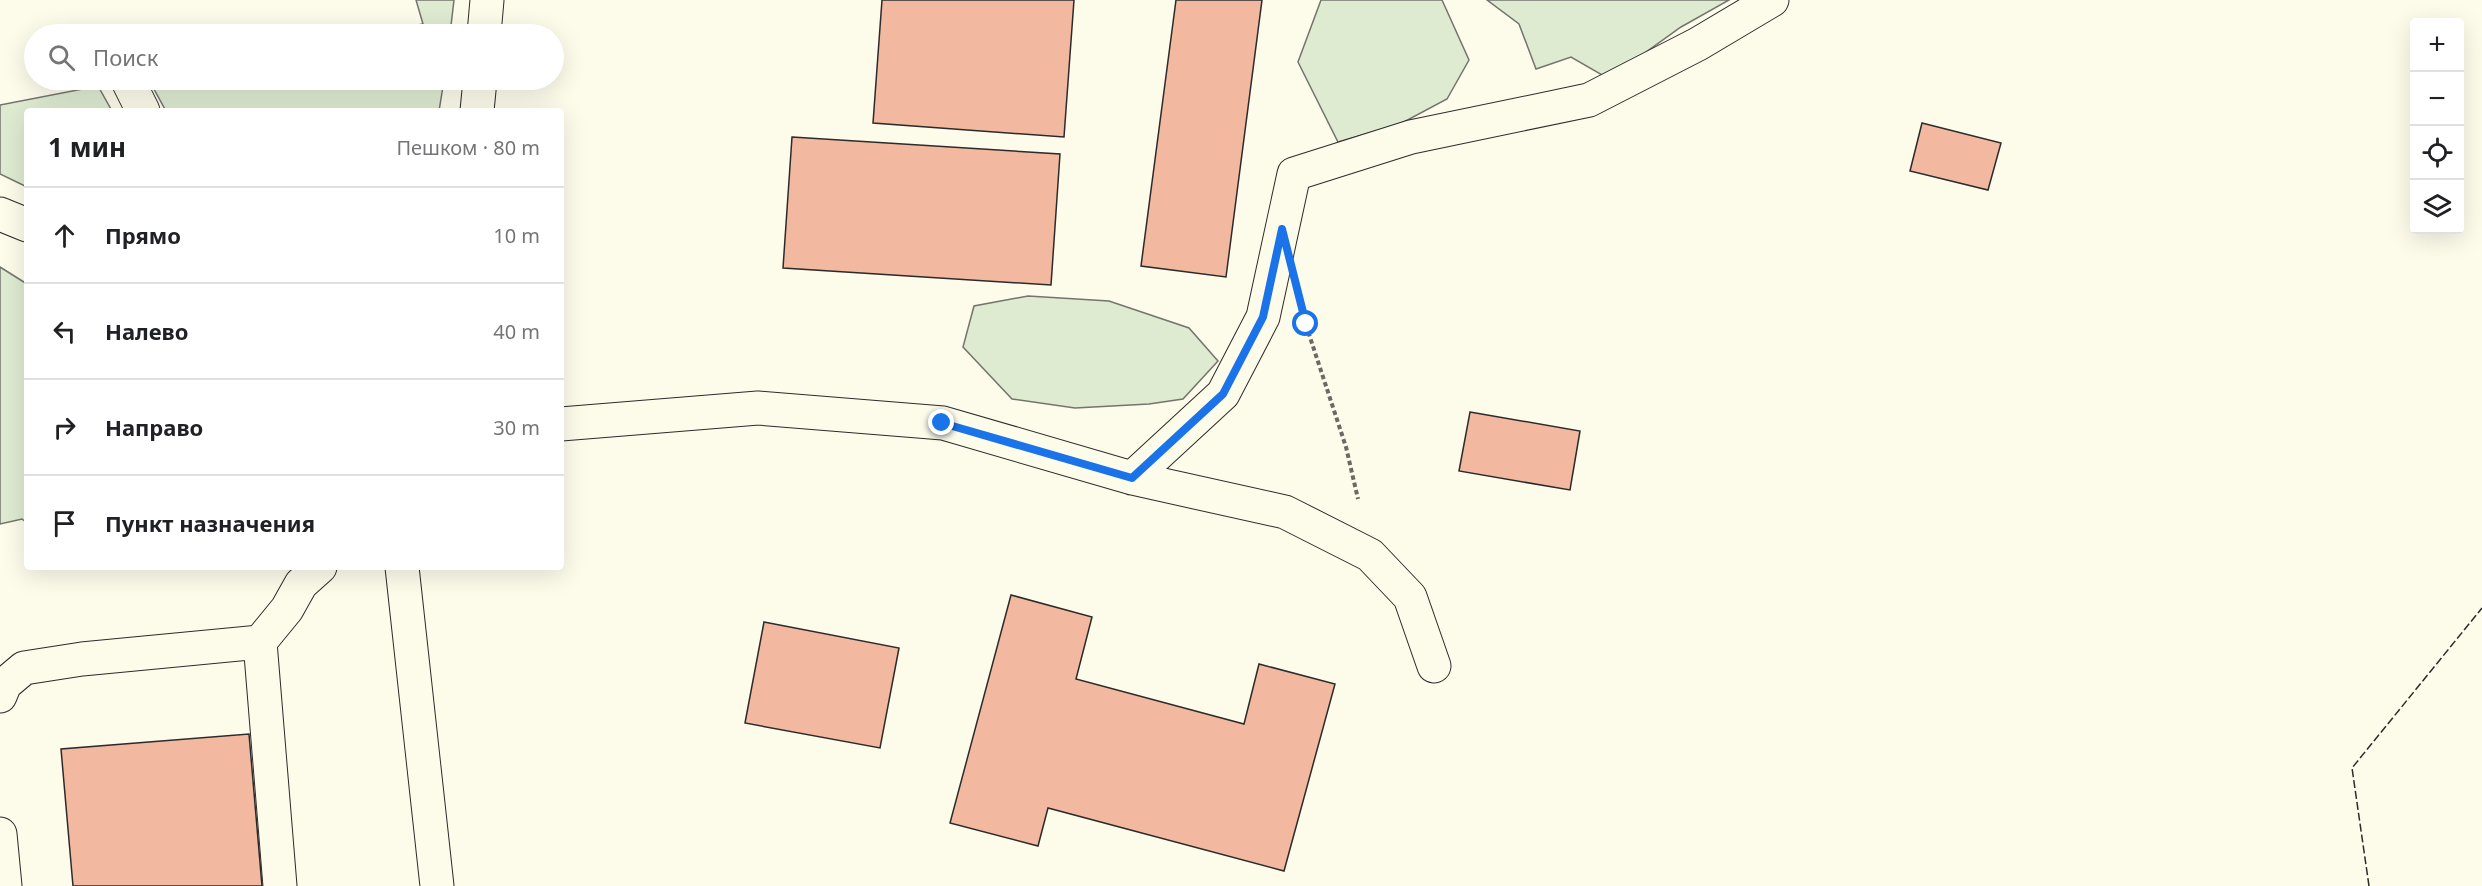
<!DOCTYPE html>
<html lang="ru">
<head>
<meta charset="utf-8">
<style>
  :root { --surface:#fff; --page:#f2f2f2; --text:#202124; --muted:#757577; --line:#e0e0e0 }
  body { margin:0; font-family:"Noto Sans",sans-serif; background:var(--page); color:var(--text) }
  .controls { position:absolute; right:18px; top:18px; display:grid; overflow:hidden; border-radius:6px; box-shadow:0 6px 24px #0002 }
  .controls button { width:54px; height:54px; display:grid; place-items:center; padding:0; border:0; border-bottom:2px solid var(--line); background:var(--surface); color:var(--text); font:30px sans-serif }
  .stop { position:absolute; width:18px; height:18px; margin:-14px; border:4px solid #1a73e8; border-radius:50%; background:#fff }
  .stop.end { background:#1a73e8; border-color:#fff; box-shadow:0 2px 6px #0008 }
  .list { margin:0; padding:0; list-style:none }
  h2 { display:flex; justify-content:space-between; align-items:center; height:78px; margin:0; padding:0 24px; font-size:26px }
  h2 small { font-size:20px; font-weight:400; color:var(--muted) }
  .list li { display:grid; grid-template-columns:39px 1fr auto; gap:18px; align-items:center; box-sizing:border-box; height:96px; padding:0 24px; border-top:2px solid var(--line) }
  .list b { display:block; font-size:22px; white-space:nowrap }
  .list em { font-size:20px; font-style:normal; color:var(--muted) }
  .icon { flex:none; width:33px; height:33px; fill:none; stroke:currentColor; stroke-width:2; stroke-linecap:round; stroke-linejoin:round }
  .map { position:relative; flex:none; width:2482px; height:886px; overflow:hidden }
  .search { position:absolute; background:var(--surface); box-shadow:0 6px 24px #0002; left:24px; top:24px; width:540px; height:66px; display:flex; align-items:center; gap:15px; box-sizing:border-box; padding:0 21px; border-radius:33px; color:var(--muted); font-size:22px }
  .panel { position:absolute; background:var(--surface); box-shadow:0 6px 24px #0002; left:24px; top:108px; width:540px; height:462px; border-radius:6px }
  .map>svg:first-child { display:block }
  .green { fill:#deebd1; stroke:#74746e; stroke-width:1.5 }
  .building { fill:#f2b8a0; stroke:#2b2b2b; stroke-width:1.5 }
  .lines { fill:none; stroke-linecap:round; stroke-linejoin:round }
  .minor-casing { stroke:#2b2b2b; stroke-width:35 }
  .path { stroke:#6a6964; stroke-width:4; stroke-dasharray:4.5 3; stroke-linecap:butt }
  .minor { stroke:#fdfbea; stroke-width:33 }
  .fence { stroke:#2b2b2b; stroke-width:1.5; stroke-dasharray:8 3; stroke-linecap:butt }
  .route { stroke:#1a73e8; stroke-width:8 }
</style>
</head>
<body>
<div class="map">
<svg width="2482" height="886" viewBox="0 0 2482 886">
  <rect width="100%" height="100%" fill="#fdfbea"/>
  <path class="green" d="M416,0H454L450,34H367L423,24Z
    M1321,0H1442L1469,60L1447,99L1400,124L1338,142L1298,62Z
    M1487,0H1729L1681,27L1639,57L1602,75L1571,57L1536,69L1519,24Z
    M149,80H444L439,111H166Z
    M98,86L112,111H27V187L0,174V105Z
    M0,267L27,284V523L22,519L0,524Z
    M1028,296L1109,301L1189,328L1218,361L1183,399L1149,404L1075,408L1012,399L963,347L974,306Z"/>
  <path class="building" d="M882,0H1074L1064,137L873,123Z
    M1176,0H1262L1226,277L1141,266Z
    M1922,123L2001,143L1988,190L1910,171Z
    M792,137L1060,154L1051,285L783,268Z
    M1470,412L1580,431L1570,490L1459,471Z
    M1011,595L1092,617L1076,679L1244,724L1259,664L1335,684L1284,871L1048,808L1038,846L950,823Z
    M764,622L899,648L880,748L745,723Z
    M249,734L262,886H73L61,749Z"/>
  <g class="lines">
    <defs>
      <path id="minor" d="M484,34L487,0
        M128,81L143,111
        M477,111L480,80
        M0,214L27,225
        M561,424L758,408L943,423L1132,478L1285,512L1370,555L1410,597L1434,666
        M1132,478L1223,394L1263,317L1294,174L1411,137L1589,100L1698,44L1772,0
        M402,567L437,886
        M0,696L5,684L24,668L82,659L260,642
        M0,834L5,886
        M280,886L260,642L287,609L301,584L320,567"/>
    </defs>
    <use href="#minor" class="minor-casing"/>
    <path class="path" d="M1306,325L1346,447L1358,499"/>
    <use href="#minor" class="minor"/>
    <path class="fence" d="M2369,886L2352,768L2482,608"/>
  </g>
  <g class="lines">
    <path class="route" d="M942,423L1132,478L1223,394L1263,317L1282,229L1306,324"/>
  </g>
</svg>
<div class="controls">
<button>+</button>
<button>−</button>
<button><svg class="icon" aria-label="locate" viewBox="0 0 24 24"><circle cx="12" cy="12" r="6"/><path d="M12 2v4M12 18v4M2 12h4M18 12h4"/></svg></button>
<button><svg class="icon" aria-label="layers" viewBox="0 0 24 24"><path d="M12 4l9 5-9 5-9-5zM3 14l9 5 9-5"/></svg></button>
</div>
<div class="stop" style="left:1306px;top:324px"></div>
<div class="stop end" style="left:942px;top:423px"></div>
<div class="search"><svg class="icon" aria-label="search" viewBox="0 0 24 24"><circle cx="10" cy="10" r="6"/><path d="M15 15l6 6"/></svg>Поиск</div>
<section class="panel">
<h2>1 мин<small>Пешком · 80 m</small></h2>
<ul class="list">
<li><svg class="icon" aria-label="ahead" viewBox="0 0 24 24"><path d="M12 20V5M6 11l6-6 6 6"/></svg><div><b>Прямо</b></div><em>10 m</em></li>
<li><svg class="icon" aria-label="left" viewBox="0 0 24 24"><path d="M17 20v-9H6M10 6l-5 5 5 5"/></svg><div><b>Налево</b></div><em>40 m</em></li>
<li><svg class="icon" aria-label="right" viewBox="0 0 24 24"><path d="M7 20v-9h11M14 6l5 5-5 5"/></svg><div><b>Направо</b></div><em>30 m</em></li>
<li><svg class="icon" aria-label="arrive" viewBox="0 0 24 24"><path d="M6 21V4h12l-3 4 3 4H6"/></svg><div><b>Пункт назначения</b></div></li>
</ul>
</section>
</div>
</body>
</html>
